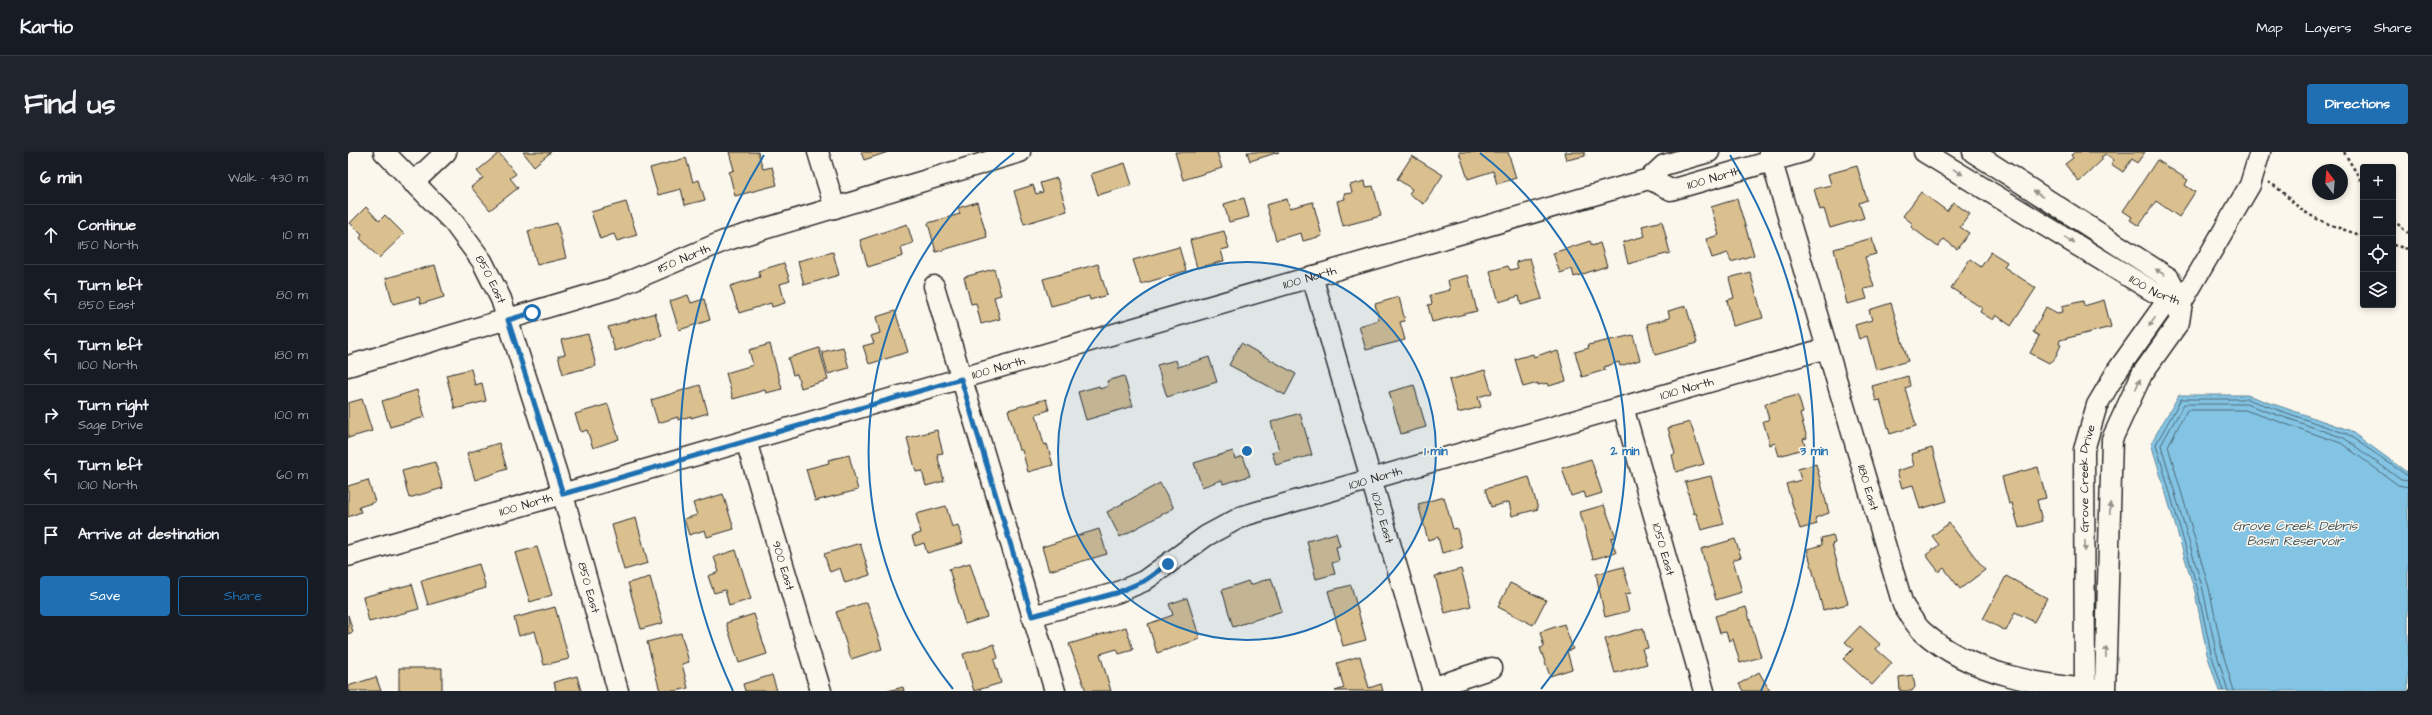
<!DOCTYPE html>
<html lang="en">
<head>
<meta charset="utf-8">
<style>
  :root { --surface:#171b24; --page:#20242c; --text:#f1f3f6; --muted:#9ea1a6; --line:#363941; --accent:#1f6fb2 }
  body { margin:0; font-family:"Architects Daughter",sans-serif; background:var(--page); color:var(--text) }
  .controls { position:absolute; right:12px; top:12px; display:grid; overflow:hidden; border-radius:4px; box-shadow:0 2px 6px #0003 }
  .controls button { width:36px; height:36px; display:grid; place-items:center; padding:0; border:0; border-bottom:1px solid var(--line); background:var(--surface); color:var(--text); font:20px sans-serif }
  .compass { position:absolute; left:1964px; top:12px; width:36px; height:36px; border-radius:50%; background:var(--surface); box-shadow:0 2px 6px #0003; rotate:344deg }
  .stop { position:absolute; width:12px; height:12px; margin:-9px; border:3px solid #1f6fb2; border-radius:50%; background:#fff }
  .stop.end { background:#1f6fb2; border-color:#fff; box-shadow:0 1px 4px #0008 }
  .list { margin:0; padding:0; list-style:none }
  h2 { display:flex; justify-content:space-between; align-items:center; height:52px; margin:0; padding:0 16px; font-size:17px }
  h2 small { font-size:13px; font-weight:400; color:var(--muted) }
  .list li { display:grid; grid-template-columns:26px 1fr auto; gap:12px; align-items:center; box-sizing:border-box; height:60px; padding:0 16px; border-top:1px solid var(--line) }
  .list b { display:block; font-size:15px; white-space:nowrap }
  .list p { margin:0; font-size:13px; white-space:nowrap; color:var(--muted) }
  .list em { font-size:13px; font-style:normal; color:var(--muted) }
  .actions { display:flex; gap:8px; padding:12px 16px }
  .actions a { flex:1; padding:9px 0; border:1px solid var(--accent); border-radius:4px; text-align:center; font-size:14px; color:var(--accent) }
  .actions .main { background:var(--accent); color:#fff }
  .icon { flex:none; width:22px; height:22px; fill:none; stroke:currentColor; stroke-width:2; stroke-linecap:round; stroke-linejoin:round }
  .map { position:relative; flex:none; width:2060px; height:539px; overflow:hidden; border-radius:4px }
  header { display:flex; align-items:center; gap:24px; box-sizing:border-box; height:56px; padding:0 20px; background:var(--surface); border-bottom:1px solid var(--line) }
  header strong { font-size:19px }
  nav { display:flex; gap:22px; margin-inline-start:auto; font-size:14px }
  .intro { display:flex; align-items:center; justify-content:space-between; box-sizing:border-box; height:96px; padding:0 24px }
  h1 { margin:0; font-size:28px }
  .button { padding:10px 18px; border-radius:4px; background:var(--accent); color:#fff; font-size:14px; font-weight:700 }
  main { display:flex; gap:24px; padding:0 24px }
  aside { flex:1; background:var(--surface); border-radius:4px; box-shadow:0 2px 6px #0003 }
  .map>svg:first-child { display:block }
  .water { fill:#83c4e4; stroke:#60879a }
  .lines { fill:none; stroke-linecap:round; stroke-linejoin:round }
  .shore { stroke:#4e6875; stroke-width:1 }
  .building { fill:#dabf8f; stroke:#2b2b2b }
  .minor-casing { stroke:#2b2b2b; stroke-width:23 }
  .path { stroke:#2b2b2b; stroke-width:2.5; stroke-dasharray:3 3; stroke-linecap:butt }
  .minor { stroke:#fbf7ec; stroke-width:20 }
  .oneway { fill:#93918c }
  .route { stroke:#1f6fb2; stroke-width:5 }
  .ring { fill:none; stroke:#1f6fb2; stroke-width:2 }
  .labels { text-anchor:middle; stroke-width:3; stroke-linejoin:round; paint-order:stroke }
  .street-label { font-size:12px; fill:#2b2b2b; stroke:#fbf7ec }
  .water-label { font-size:13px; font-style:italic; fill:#455962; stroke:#fbf7ec }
  .centre { fill:#1f6fb2; stroke:#fbf7ec; stroke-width:2 }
  .ring-label { font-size:12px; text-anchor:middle; font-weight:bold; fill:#1f6fb2; stroke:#fbf7ec; stroke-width:3; stroke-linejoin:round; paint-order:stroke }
</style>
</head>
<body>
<header>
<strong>Kartio</strong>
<nav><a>Map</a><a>Layers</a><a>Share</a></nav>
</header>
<div class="intro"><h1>Find us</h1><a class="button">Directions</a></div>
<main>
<aside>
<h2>6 min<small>Walk · 430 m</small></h2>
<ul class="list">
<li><svg class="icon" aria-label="ahead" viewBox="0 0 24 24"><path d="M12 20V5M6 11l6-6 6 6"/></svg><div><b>Continue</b><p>1150 North</p></div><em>10 m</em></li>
<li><svg class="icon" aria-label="left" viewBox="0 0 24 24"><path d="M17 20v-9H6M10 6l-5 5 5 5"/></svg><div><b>Turn left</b><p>850 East</p></div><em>80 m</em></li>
<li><svg class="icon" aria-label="left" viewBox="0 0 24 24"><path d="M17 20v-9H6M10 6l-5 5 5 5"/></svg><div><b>Turn left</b><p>1100 North</p></div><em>180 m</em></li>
<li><svg class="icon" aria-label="right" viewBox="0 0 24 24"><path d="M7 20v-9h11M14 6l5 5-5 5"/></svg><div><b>Turn right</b><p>Sage Drive</p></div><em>100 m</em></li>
<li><svg class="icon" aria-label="left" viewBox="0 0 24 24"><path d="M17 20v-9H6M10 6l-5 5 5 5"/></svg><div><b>Turn left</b><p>1010 North</p></div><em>60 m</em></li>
<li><svg class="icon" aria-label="arrive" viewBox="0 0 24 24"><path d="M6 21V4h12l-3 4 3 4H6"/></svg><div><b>Arrive at destination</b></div></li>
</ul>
<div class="actions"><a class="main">Save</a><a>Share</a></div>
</aside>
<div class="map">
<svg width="2060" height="539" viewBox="0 0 2060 539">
  <rect width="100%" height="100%" fill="#fbf7ec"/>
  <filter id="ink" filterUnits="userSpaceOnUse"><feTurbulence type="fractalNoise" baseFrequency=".025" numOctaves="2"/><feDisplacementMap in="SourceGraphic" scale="8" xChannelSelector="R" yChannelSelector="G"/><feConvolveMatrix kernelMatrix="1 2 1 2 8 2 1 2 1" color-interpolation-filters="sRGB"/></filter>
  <g filter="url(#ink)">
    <path class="water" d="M1831,243H1899L2001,278L2060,321V539H1871L1859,502L1847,440L1803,291Z"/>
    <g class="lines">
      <path class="shore" d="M1875,539L1863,501L1850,439L1808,292L1833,247H1899L1999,282L2060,324
        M1880,539L1868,499L1855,438L1813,293L1836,252H1898L1996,286L2053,328L2060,329
        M1886,539L1874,498L1861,436L1820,294L1839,258H1897L1993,291L2050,333L2060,335"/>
    </g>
    <path class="building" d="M175,0H203L186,14Z
      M381,0H410L415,17L424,15L429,33L387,44L381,20L386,18Z
      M513,0H540L516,8Z
      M827,0H871H869L874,16L835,28Z
      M899,0H931L902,9Z
      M1111,0H1160L1168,26L1149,32L1145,19L1120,27Z
      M1217,0H1236L1237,4L1219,8Z
      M1727,0H1797L1789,11L1784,7L1775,20L1763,12L1766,8L1758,2L1753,5L1755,7L1731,30L1717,12L1725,6L1723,3Z
      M151,1L168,22L162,26L170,36L142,58L123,35L135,26L129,19Z
      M1064,4L1095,23L1076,52L1061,42L1064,37L1049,27Z
      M338,6L345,30L351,28L357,48L337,53L333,37L310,43L302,16Z
      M1809,8L1840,28L1837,33L1847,40L1831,65L1808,49L1791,74L1782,68L1784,65L1775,59Z
      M777,11L784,33L750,43L743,22Z
      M1509,14L1519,48L1511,51L1516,66L1482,76L1476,57L1472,58L1466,37L1483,33L1480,22Z
      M709,26L719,59L676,72L666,39L685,33L688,42L695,40L692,31Z
      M1017,29L1018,35L1025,34L1033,64L995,74L989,49L997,47L996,42L1004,41L1002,33Z
      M1573,40L1599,59L1605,50L1622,62L1612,75L1621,81L1609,97L1596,87L1590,95L1563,75L1565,72L1555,64Z
      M896,46L901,65L881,70L876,52Z
      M939,47L942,56L965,50L974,84L955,89L953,81L928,88L918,53Z
      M1389,47L1406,103L1383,110L1380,101L1364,106L1358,87L1371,83L1363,55Z
      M278,50L289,83L269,89L266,82L252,87L243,60Z
      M629,50L639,85L588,100L580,71L612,62L610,56Z
      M18,55L31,69L37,63L56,82L31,106L12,86L14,83L2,71Z
      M1314,69L1322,101L1280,112L1275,90L1297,84L1294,74Z
      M209,71L218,106L189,113L180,79Z
      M559,72L565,91L553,95L555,104L520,115L512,88Z
      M876,79L881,96L873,98L876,109L849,116L842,88Z
      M1524,86L1528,102L1517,105L1526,135L1516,137L1519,147L1499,152L1486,97Z
      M1242,89L1244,94L1252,91L1259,114L1226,125L1224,117L1212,121L1205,101Z
      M831,95L838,119L793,132L785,108Z
      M485,100L491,123L456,133L450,109Z
      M1643,100L1659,110L1656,115L1688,136L1663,174L1648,163L1645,168L1632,160L1634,156L1603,136L1622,107L1633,115Z
      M1182,106L1194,147L1173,153L1171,144L1151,150L1142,119L1160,114L1162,118L1170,116L1168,110Z
      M436,111L442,129L432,132L437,151L424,155L423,151L391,161L382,134L412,125L410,119Z
      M750,112L759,143L742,148L741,144L703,154L695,127Z
      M87,113L96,145L73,152L71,145L45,152L38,126Z
      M646,117L653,143L646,145L652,167L633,172L628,151L623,152L616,125Z
      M1402,120L1415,166L1385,174L1379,148L1386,146L1381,126Z
      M1120,123L1129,159L1084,170L1080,153L1084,152L1082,143L1102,138L1100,128Z
      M340,143L343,151L356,147L362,168L331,178L322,149Z
      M1051,145L1057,169L1052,170L1057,188L1018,198L1011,174L1031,168L1027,152Z
      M1756,148L1763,175L1712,188L1711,192L1713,193L1705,210L1703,209L1701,211L1682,201L1691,184L1685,180L1698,155L1709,161L1715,160L1714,154L1735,149L1736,154Z
      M1543,151L1560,209L1528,218L1519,184L1511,187L1507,173L1524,168L1521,158Z
      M1338,154L1349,191L1307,203L1299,172L1322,166L1320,159Z
      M547,159L560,200L521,212L515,194L526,191L523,184L532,181L528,165Z
      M307,161L314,184L267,199L260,175Z
      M240,182L248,214L215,222L210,204L217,202L213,188Z
      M1285,183L1292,208L1272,214L1271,210L1256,215L1257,218L1234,225L1227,200L1241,196L1240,193Z
      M893,191L948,222L937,243L881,213Z
      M422,192L434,237L418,241L417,238L385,247L378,221L405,213L401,198Z
      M495,195L501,216L480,222L474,200Z
      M471,196L480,228L453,236L449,222L445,223L440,206Z
      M1203,199V201L1210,199L1218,229L1201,234L1200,231L1190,233V231L1175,235L1167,207L1185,202L1186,205Z
      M861,205L869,230L819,245L809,213L828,208L830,215Z
      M123,217L127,233L134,231L138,249L107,257L98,223Z
      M1137,218L1144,241L1130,245L1133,255L1110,261L1101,228Z
      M776,224L785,254L738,268L730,240L751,234L752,237L760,234L759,229Z
      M1560,224L1562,234L1557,236L1568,274L1542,282L1532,248L1528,249L1524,234Z
      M352,233L360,261L343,266V264L330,268V265L310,271L303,248Z
      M1066,233L1078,275L1053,282L1041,240Z
      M69,238L77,265L42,275L34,249Z
      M1450,243L1455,261L1452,262L1459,286L1455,287L1458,296L1431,304L1427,291L1422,293L1415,269L1421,268L1417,252Z
      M14,247L24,279L0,286V251Z
      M698,247L701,258L688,262L696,293L699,292L705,313L680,320L674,298H671L660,258Z
      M260,252L271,287L245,296L239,278L233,280L227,262Z
      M952,261L964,303L928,313L924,300L931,298L923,270Z
      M1342,270L1356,312L1328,320L1324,303L1327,302L1320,276Z
      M589,278L595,301L589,302L596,329L578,334L574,319L568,320L559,286Z
      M151,291L159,317L127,328L119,301Z
      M1584,296L1599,349L1572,357L1565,333L1554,336L1549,319L1566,314L1563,302Z
      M885,299L887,307L895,304L902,324L875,332L874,328L854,335L846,311Z
      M501,303L510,338L467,349L458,317L481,311L480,308Z
      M1243,307L1254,341L1238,346L1236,340L1223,344L1214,316Z
      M87,310L95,336L61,346L54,319Z
      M1468,312L1481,361L1467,366L1469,372L1452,377L1438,332L1453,328L1450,317Z
      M1690,315L1698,346L1689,348L1694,369L1671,376L1664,351L1661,352L1654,325Z
      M1363,324L1376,372L1353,378L1348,361L1346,362L1337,330Z
      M1181,325L1190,357L1164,364L1161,350L1143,355L1137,337Z
      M20,328L27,350L11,355L13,360L0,365V334Z
      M812,331L826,356L772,385L759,360Z
      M375,342L386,377L359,385L357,378L341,383L336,367L349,363L345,351Z
      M1096,345L1105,377L1109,376L1114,396L1094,401L1090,385L1080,388L1070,352Z
      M1256,353L1268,385L1263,386L1268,401L1245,407L1232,360Z
      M598,354L604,375L610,373L615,391L579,401L576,391L567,394L564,384L573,381L568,362Z
      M288,366L300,411L276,418L264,373Z
      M1601,371L1637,418L1612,437L1596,416L1591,420L1578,403L1591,393L1584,384Z
      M751,377L759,402L701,419L694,395Z
      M988,381L992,394L988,395L991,409L984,411L987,422L968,427L959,389Z
      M1485,383L1487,391L1484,392L1500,452L1475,458L1459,397L1474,393L1473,386Z
      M1387,387L1393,405L1385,408L1394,440L1368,448L1353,397Z
      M512,391L522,423L497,431L492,416L482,420L476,402Z
      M189,395L204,443L182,450L167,401Z
      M388,398L403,447L381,454L377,438L366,441L360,424L371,420L366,405Z
      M622,411L639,465L617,472L601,417Z
      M131,412L138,436L80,453L73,429Z
      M1275,415L1283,441L1277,442L1281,459L1257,465L1248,422Z
      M1113,417L1123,454L1097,461L1087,424Z
      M1658,424L1699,446L1686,470L1667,460L1658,479L1635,467Z
      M302,425L315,471L293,477L280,431Z
      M923,426L934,459L885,475L874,438L900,429L902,433Z
      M1162,431L1198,448L1185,473L1150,455Z
      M64,432L71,457L21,470L15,445Z
      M1003,433L1018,488L995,494L980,439Z
      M839,446L852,487L809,501L800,472L825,463L821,452Z
      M519,450L534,497L503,507L488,460Z
      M207,455L221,507L196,513L187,479L171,484L166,466Z
      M1398,455L1413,505L1392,511L1385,487L1381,489L1378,480L1372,481L1367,464Z
      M406,462L419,502L391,511L378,471Z
      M0,463L5,480L0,482Z
      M1216,472L1225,497L1219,499L1224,517L1202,524L1192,496L1196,495L1192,480Z
      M1512,474L1532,492L1528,497L1544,511L1524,533L1495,507L1505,497L1497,490Z
      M778,475L785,498L771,502L769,497L752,502L763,539H738L721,492Z
      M1295,476L1300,496L1294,497L1299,512L1267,521L1257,487Z
      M333,481L341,510L334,512L340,536L328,539H312L299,490Z
      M646,492L650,506L646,508L653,531L626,539L615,502Z
      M1012,504L1021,536L1033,532L1035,539H987L996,536L989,511Z
      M51,516H94V539H51Z
      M1411,520L1422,539H1395L1391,532Z
      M424,523L429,539H397L395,532Z
      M1565,523L1567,535L1564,539H1552L1551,525Z
      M229,524L233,539H208L206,530Z
      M28,525L33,539H0V534Z
      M555,535L556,539H540Z"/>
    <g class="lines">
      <defs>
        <g id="minor">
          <path id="s1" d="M36,0L106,71L134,109L153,147L209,322L270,539"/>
          <path d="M470,0L487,56"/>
          <path id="s2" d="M1421,0L1555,453C1561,462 1567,473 1575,480C1625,524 1694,533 1757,539"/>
          <path id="s3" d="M1576,0L1806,140L1834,150"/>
          <path d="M1625,0L1821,126L1834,150"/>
          <path id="s4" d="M1301,27L1323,38L1455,0"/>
          <path d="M65,31L98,0"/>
          <path id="s5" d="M964,124L1085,539"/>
          <path d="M586,134L707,539"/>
          <path id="s6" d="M0,214L268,135L376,89L672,0"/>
          <path id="s7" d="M1275,255L1356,539"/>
          <path id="s8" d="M398,289L473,539"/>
          <path id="s9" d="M0,404L1301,27L1316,13L1361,0"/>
          <path id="s10" d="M684,464L768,441L796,429L858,384L895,364L1479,196"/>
          <path d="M1084,536L1144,516"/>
          <path id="s11" d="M1737,539L1736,298L1749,253L1769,219L1814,156L1834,150"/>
          <path d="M1757,539L1764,287L1794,222L1831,170L1834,150L1902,33L1912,0"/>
        </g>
      </defs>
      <use href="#minor" class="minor-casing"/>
      <path class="path" d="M1996,0L2015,32
        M1920,30C1934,37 1942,49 1954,58C1973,71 1994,77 2015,84
        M2045,68L2060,81
        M2045,93L2060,97"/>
      <use href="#minor" class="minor"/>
    </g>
    <defs><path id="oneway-solid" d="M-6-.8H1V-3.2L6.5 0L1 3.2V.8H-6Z"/></defs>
    <g class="oneway">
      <use href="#oneway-solid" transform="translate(1610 20) rotate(31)"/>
      <use href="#oneway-solid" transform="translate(1690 42) rotate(-147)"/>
      <use href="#oneway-solid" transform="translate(1721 88) rotate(31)"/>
      <use href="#oneway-solid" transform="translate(1812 120) rotate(-147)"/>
      <use href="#oneway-solid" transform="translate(1804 170) rotate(125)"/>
      <use href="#oneway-solid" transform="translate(1790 232) rotate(-66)"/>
      <use href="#oneway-solid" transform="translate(1762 356) rotate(-88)"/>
      <use href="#oneway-solid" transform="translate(1737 394) rotate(90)"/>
      <use href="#oneway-solid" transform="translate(1758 500) rotate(-88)"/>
    </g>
  </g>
  <g class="lines" filter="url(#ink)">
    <path class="route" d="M184,161L160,168L215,342L613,227L684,464L768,441L796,429L820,412"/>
  </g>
  <circle cx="899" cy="299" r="189" fill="#1f6fb2" fill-opacity=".12"/>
  <g class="ring">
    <circle cx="899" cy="299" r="189"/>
    <path d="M605 537A378 378 0 0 1 666 1M1132 1A378 378 0 0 1 1193 537"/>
    <path d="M385 539A567 567 0 0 1 416 3M1382 3A567 567 0 0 1 1413 539"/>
  </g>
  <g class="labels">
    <g class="street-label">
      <text dy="4" stroke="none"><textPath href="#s4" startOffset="69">1100 North</textPath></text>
      <text dy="4" stroke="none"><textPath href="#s6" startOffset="353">1150 North</textPath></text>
      <text dy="4" stroke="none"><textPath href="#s9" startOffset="1001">1100 North</textPath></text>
      <text dy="4" stroke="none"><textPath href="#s1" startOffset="167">850 East</textPath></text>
      <text dy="4" stroke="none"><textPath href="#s3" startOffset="269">1100 North</textPath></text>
      <text dy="4" stroke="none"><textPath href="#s9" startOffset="677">1100 North</textPath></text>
      <text dy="4" stroke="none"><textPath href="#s10" startOffset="698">1010 North</textPath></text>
      <text dy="4" stroke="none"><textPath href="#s10" startOffset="374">1010 North</textPath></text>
      <text dy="4" stroke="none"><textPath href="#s11" startOffset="213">Grove Creek Drive</textPath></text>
      <text dy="4" stroke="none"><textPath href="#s2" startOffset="350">1180 East</textPath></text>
      <text dy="4" stroke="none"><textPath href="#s9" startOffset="185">1100 North</textPath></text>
      <text dy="4" stroke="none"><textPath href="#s5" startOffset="252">1020 East</textPath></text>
      <text dy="4" stroke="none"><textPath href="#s7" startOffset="148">1050 East</textPath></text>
      <text dy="4" stroke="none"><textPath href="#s8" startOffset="130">900 East</textPath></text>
      <text dy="4" stroke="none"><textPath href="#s1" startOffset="491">850 East</textPath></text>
    </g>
    <g class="water-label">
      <text x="1947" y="378">Grove Creek Debris<tspan x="1947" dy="15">Basin Reservoir</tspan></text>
    </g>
  </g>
  <circle cx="899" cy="299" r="6" class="centre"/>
  <g class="ring-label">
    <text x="1088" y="303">1 min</text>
    <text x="1277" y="303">2 min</text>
    <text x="1466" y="303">3 min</text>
  </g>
</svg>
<div class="controls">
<button>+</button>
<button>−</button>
<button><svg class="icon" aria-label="locate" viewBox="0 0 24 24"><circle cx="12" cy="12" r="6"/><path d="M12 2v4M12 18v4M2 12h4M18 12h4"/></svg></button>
<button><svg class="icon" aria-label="layers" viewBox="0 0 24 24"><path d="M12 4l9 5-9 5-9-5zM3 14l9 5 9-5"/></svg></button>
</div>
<svg class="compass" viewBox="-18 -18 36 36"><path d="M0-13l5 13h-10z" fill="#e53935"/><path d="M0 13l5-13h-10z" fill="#9ea1a6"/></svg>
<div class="stop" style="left:184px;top:161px"></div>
<div class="stop end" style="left:820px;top:412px"></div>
</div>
</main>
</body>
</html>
